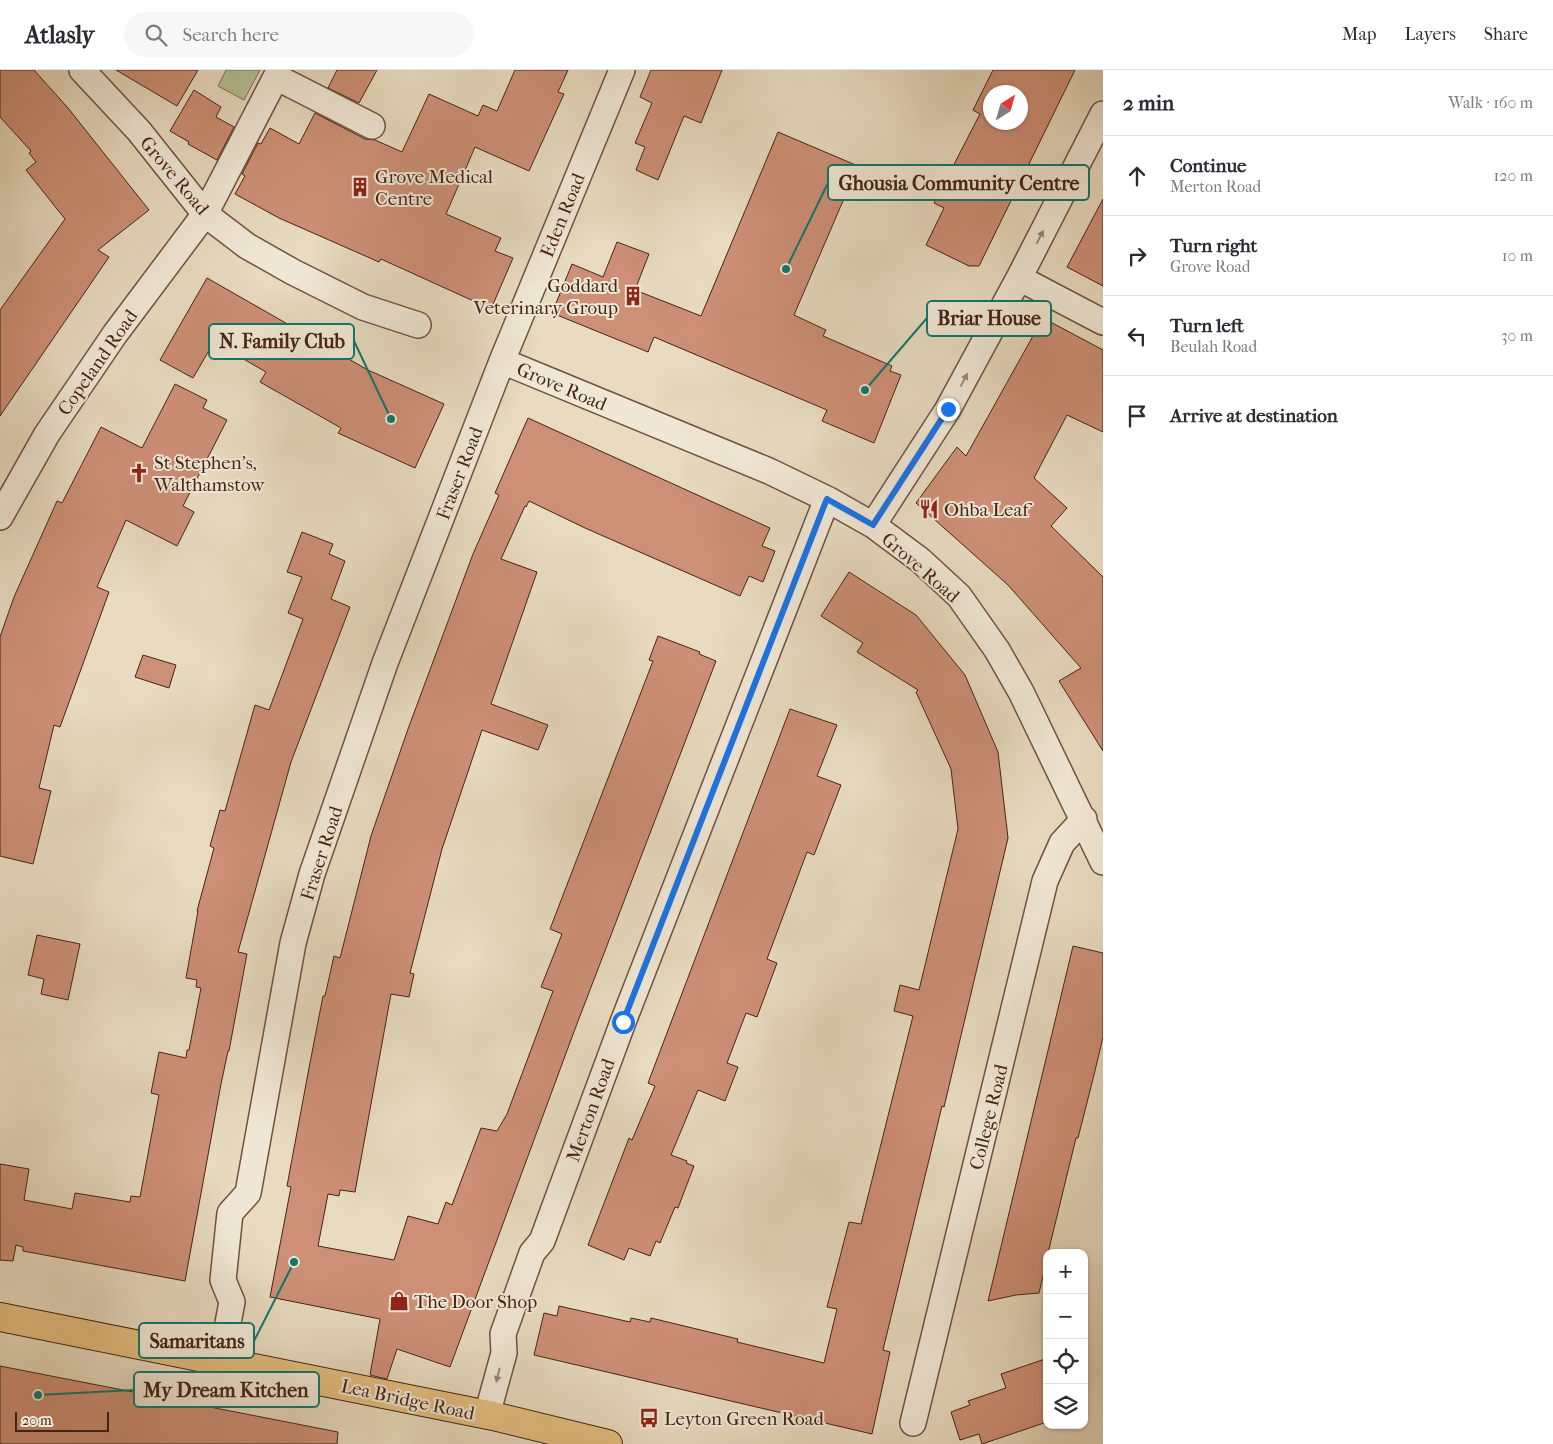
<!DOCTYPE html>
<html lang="en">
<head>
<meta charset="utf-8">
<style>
  :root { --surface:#fff; --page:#f7f7f7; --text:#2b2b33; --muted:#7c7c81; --line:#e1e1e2 }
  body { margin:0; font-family:"IM FELL French Canon",serif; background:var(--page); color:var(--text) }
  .controls { position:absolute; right:15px; bottom:15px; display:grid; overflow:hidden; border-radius:10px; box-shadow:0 1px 4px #0004 }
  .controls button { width:45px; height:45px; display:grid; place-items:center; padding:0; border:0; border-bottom:1px solid var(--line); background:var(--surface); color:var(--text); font:25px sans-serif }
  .compass { position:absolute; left:983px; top:15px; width:45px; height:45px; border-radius:50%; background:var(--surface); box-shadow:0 1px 4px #0004; rotate:37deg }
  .scale { position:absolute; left:15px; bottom:12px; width:94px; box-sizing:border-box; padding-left:5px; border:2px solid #452415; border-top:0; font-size:14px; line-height:18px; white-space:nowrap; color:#452415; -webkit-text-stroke:4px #f0e8d6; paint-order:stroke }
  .stop { position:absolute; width:15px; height:15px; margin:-11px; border:4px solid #1a73e8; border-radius:50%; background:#fff }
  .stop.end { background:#1a73e8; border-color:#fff; box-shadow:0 1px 5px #0008 }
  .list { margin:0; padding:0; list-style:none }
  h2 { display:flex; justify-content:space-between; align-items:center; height:65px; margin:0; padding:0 20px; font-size:21px }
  h2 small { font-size:16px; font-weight:400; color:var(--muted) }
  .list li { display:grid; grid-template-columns:32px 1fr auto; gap:15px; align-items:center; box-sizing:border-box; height:80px; padding:0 20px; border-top:1px solid var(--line) }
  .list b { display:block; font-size:19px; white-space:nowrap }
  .list p { margin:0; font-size:16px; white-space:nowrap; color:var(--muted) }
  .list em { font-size:16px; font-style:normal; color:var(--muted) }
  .icon { flex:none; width:28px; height:28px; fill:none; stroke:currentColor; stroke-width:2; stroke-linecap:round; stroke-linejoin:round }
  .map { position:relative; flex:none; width:1103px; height:1374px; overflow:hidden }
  header { display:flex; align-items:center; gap:30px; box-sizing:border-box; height:70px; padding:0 25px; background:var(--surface); border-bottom:1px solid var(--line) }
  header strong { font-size:24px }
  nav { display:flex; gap:28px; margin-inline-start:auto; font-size:18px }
  .search { width:350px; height:45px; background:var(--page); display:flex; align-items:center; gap:12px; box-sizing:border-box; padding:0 18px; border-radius:28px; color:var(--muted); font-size:19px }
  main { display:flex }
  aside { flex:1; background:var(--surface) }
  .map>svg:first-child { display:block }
  .green { fill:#b4c194; stroke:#7c7254 }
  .building { fill:#cd8f76; stroke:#452415; fill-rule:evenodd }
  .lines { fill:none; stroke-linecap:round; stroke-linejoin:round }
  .minor-casing { stroke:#6e5240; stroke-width:28 }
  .primary-casing { stroke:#452415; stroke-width:30 }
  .minor { stroke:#f0e8d6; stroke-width:25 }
  .primary { stroke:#e4be80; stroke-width:28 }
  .oneway { fill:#9a8676 }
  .route { stroke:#1a73e8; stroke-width:6 }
  .labels { text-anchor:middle; stroke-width:4; stroke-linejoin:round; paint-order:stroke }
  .street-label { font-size:19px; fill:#452415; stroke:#f0e8d6 }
  .poi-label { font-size:19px; fill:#452415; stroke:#f0e8d6; text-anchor:start }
  .leader { fill:none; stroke:#0f766e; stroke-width:2 }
  .callout-dot { fill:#0f766e; stroke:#f0e8d6; stroke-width:2 }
  .callout { fill:#f0e8d6; stroke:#0f766e; stroke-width:2 }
  .callout-label { font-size:20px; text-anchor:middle; font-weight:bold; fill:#452415 }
</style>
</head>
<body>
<header>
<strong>Atlasly</strong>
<div class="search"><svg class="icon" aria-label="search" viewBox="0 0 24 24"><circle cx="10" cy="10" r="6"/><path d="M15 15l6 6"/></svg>Search here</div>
<nav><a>Map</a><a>Layers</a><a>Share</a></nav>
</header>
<main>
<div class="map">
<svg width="1103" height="1374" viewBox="0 0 1103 1374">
  <rect width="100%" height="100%" fill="#e8dbc0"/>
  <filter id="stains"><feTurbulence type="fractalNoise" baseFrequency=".004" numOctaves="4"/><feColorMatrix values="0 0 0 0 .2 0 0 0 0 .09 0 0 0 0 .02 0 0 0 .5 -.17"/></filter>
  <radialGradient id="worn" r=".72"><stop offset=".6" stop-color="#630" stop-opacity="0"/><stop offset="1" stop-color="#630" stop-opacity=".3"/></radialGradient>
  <path class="green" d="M226,0H260L244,30L218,16Z"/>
  <path class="building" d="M0,0H34L68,38L149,140L98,180L109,187L0,346V240L65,149L26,100L36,92L29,83L31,81L0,47Z
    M116,0H198L177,36Z
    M337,0H377L359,33L328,18Z
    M515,0H568L558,22L564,24L529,101L475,77L446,144L501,168L495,181L513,188L491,239L381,189L379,192L279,148L235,124L245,106L242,104L258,73L261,74L270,58L299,74L315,43L365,69L375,70L402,82L429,24L478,46L483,35L497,41Z
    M651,0H722L701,53L684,46L658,110L636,100L645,77L635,73L652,33L640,27Z
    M993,0H1075L979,196H969L926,175L944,138L934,133L980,44L973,40ZM990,22H1020V52H990Z
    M194,20L221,37L216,47L234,57L217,90L188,74L189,72L170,61Z
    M778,62L858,96L794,245L826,260L823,266L892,296L890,301L901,305L874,373L822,351L827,340L654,267L648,282L552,243L572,194L603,207L617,172L649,184L635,220L701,246Z
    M1103,129V216L1067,197Z
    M207,208L368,300L444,334L415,398L338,363L341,358L260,312L266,302L214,272L193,308L160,290Z
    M1043,248L1103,280V362L1067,345L1034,408L1067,438L1051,456L1103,507V681L1059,611L1081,598L1008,515L916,433L957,377L966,386Z
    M175,314L207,330L203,338L227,350L183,436L194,442L177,476L126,450L97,517L109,522L60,657L54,655L39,718L51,721L33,794L0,786V567L14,527L57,431L62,433L101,357L142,378Z
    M528,348L770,458L762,476L775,481L763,512L749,506L740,526L585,458L529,431L526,437L525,436L501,489L537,502L491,634L548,655L538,680L482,660L442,779L410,903L414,904L409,927L391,924L355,1122L340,1120L339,1126L328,1124L318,1176L394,1190L408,1146L438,1154L446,1132L452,1135L481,1058L497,1061L507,1044L553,921L541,917L562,864L550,859L653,591L649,590L658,566L700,582L699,584L716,591L575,959L450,1297L397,1279L387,1309L370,1305L380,1249L270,1227L291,1117L287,1116L309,998L323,926H325L334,886L340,888L371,766L408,659L473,484L499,425L495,423Z
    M302,462L333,474L329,484L345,491L331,529L350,537L291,692L238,882L247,884L229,981H228L221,1014L185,1211L23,1181V1177L16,1175L13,1191L0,1190V1094L29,1099L24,1130L72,1139L75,1123L130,1132L131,1126L140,1127L159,1025L151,1023L159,982L186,988L187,980H189L201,918L196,917L197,910L186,908L198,841H197L214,778L210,776L220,740L225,741L255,635L269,640L303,549L288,543L302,507L287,502Z
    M849,502L916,545L965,605L998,682L1008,768L944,1037L942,1036L883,1280L890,1282L872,1364L534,1285L544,1243L557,1246L559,1236L630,1252L631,1248L650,1252L651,1248L738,1269L737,1272L824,1293L837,1239L827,1237L849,1152L861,1154L913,946L894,941L900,915L919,920L958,759L951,699L916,622L918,620L857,582L863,573L821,546Z
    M143,585L176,595L169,618L135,607Z
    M790,639L837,655L817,706L841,715L814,785L807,782L767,889L777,893L757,947L746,943L727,993L738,997L725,1031L698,1020L671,1085L687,1091L686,1093L694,1096L678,1138L675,1137L660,1173L656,1171L650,1186L629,1178L624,1190L588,1175L629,1068L632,1070L655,1016L648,1013Z
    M37,865L80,874L68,930L41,924L44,909L28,905Z
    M1073,876L1103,883V967L1094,1005L1078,1068H1076L1048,1183H1047V1190L1039,1223L1016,1225L988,1231Z
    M1045,1289L1047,1293V1352L982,1374L979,1364L960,1370L951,1342L970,1335L968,1331L1006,1318L1001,1304Z
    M0,1296L338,1362L337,1374H0Z"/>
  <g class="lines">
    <defs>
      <path id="minor" d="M82,0L139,61L205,144L247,176L293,202L363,237L418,255
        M1019,208L1103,252
        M502,291L769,401L827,429L873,455L920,490L959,526L997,580L1021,622L1103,792
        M0,447L47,364L115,264L205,144L276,7L372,56
        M873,455L948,339L1019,208L1103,44
        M221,1290L232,1232L223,1210L230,1143L248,1123L293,873L312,804L385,593L502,291L622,0
        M487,1345L504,1283L503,1264L532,1183L542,1171L623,952L827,429
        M913,1353L1045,811L1062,773L1084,749"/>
      <path id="primary" d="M0,1247L493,1346L608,1374"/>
    </defs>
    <use href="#minor" class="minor-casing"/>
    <use href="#primary" class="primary-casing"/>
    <use href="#minor" class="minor"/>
    <use href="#primary" class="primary"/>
  </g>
  <defs><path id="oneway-solid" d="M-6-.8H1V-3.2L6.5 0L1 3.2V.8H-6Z" transform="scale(1.25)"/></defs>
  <g class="oneway">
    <use href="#oneway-solid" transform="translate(1040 167) rotate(-63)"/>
    <use href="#oneway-solid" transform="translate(964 310) rotate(-62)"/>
    <use href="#oneway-solid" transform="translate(498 1305) rotate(104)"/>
  </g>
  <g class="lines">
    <path class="route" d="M623,952L826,431L827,429L873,455L948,339"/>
  </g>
  <defs>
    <symbol id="building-bare" viewBox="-9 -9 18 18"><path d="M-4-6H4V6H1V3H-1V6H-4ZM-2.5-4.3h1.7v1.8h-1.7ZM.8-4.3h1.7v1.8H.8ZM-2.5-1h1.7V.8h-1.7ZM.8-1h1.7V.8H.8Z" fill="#8f2418" stroke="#f0e8d6" stroke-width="2.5" paint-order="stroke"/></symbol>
    <symbol id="church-bare" viewBox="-9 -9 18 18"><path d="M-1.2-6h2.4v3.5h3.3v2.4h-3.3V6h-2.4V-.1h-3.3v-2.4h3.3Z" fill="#8f2418" stroke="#f0e8d6" stroke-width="2.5" paint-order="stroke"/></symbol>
    <symbol id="restaurant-bare" viewBox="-9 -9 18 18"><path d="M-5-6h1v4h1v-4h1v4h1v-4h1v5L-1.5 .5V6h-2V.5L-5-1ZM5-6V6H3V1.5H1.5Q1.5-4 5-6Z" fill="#8f2418" stroke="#f0e8d6" stroke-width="2.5" paint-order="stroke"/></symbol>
    <symbol id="shop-bare" viewBox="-9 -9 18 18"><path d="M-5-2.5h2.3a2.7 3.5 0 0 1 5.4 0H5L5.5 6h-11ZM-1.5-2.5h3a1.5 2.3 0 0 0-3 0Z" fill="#8f2418" stroke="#f0e8d6" stroke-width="2.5" paint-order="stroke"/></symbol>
    <symbol id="bus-bare" viewBox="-9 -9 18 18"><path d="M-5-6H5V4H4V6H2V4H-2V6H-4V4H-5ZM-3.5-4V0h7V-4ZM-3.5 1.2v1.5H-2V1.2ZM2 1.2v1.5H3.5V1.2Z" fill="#8f2418" stroke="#f0e8d6" stroke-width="2.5" paint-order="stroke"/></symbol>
  </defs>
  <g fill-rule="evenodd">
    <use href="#building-bare" x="346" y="103" width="28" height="28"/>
    <use href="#building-bare" x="619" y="212" width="28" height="28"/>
    <use href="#church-bare" x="125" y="389" width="28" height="28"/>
    <use href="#restaurant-bare" x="915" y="425" width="28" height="28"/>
    <use href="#shop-bare" x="385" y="1217" width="28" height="28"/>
    <use href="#bus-bare" x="635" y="1334" width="28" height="28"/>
  </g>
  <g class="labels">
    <g class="street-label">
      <text transform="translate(175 105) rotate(50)" y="7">Grove Road</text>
      <text transform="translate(562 145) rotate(-68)" y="7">Eden Road</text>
      <text transform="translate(97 292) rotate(-55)" y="7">Copeland Road</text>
      <text transform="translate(562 316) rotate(23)" y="7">Grove Road</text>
      <text transform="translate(459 403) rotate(-69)" y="7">Fraser Road</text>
      <text transform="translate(921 497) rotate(41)" y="7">Grove Road</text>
      <text transform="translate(321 783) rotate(-72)" y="7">Fraser Road</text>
      <text transform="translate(590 1040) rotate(-70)" y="7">Merton Road</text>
      <text transform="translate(988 1047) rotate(-76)" y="7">College Road</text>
      <text transform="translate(408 1329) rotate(12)" y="7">Lea Bridge Road</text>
    </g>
    <g class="poi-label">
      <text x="375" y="113">Grove Medical<tspan x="375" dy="22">Centre</tspan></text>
      <text x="618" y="222" text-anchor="end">Goddard<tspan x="618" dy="22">Veterinary Group</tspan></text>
      <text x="154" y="399">St Stephen's,<tspan x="154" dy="22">Walthamstow</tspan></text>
      <text x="944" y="446">Ohba Leaf</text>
      <text x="414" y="1238">The Door Shop</text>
      <text x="664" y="1355">Leyton Green Road</text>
    </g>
  </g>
  <path class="leader" d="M786 199L828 113M865 320L927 248M391 349L354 271M294 1192L254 1271M38 1325L134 1320"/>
  <g class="callout-dot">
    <circle cx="786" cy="199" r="5"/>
    <circle cx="865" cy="320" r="5"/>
    <circle cx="391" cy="349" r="5"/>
    <circle cx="294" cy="1192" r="5"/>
    <circle cx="38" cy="1325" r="5"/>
  </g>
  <g class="callout">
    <rect x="828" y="95" width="261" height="35" rx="5"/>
    <rect x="927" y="231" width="124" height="35" rx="5"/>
    <rect x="209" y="254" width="145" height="35" rx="5"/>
    <rect x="139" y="1253" width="115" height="35" rx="5"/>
    <rect x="134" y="1302" width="185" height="35" rx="5"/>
  </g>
  <g class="callout-label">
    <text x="959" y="120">Ghousia Community Centre</text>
    <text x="989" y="255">Briar House</text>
    <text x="282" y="278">N. Family Club</text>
    <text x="197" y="1278">Samaritans</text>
    <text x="226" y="1327">My Dream Kitchen</text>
  </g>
  <rect width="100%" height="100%" filter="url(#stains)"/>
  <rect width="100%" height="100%" fill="url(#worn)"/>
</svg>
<div class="controls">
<button>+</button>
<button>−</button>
<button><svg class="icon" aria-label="locate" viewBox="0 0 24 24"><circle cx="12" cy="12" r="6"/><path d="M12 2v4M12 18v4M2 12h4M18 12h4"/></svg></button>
<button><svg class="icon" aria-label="layers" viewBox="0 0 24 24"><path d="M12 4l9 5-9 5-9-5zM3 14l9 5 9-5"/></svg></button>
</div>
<svg class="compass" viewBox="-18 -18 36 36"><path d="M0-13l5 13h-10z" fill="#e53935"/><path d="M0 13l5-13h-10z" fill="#7c7c81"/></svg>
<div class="scale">20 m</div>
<div class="stop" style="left:623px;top:952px"></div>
<div class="stop end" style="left:948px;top:339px"></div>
</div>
<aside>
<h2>2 min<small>Walk · 160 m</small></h2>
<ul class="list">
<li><svg class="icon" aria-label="ahead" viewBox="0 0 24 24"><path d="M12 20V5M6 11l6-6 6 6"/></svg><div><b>Continue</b><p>Merton Road</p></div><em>120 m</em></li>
<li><svg class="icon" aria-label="right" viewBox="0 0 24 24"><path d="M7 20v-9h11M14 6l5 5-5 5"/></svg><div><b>Turn right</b><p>Grove Road</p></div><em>10 m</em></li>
<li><svg class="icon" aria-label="left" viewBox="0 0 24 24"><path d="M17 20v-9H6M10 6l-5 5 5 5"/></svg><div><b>Turn left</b><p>Beulah Road</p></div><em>30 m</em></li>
<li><svg class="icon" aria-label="arrive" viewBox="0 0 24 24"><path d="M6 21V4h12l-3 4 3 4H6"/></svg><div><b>Arrive at destination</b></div></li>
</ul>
</aside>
</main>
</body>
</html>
